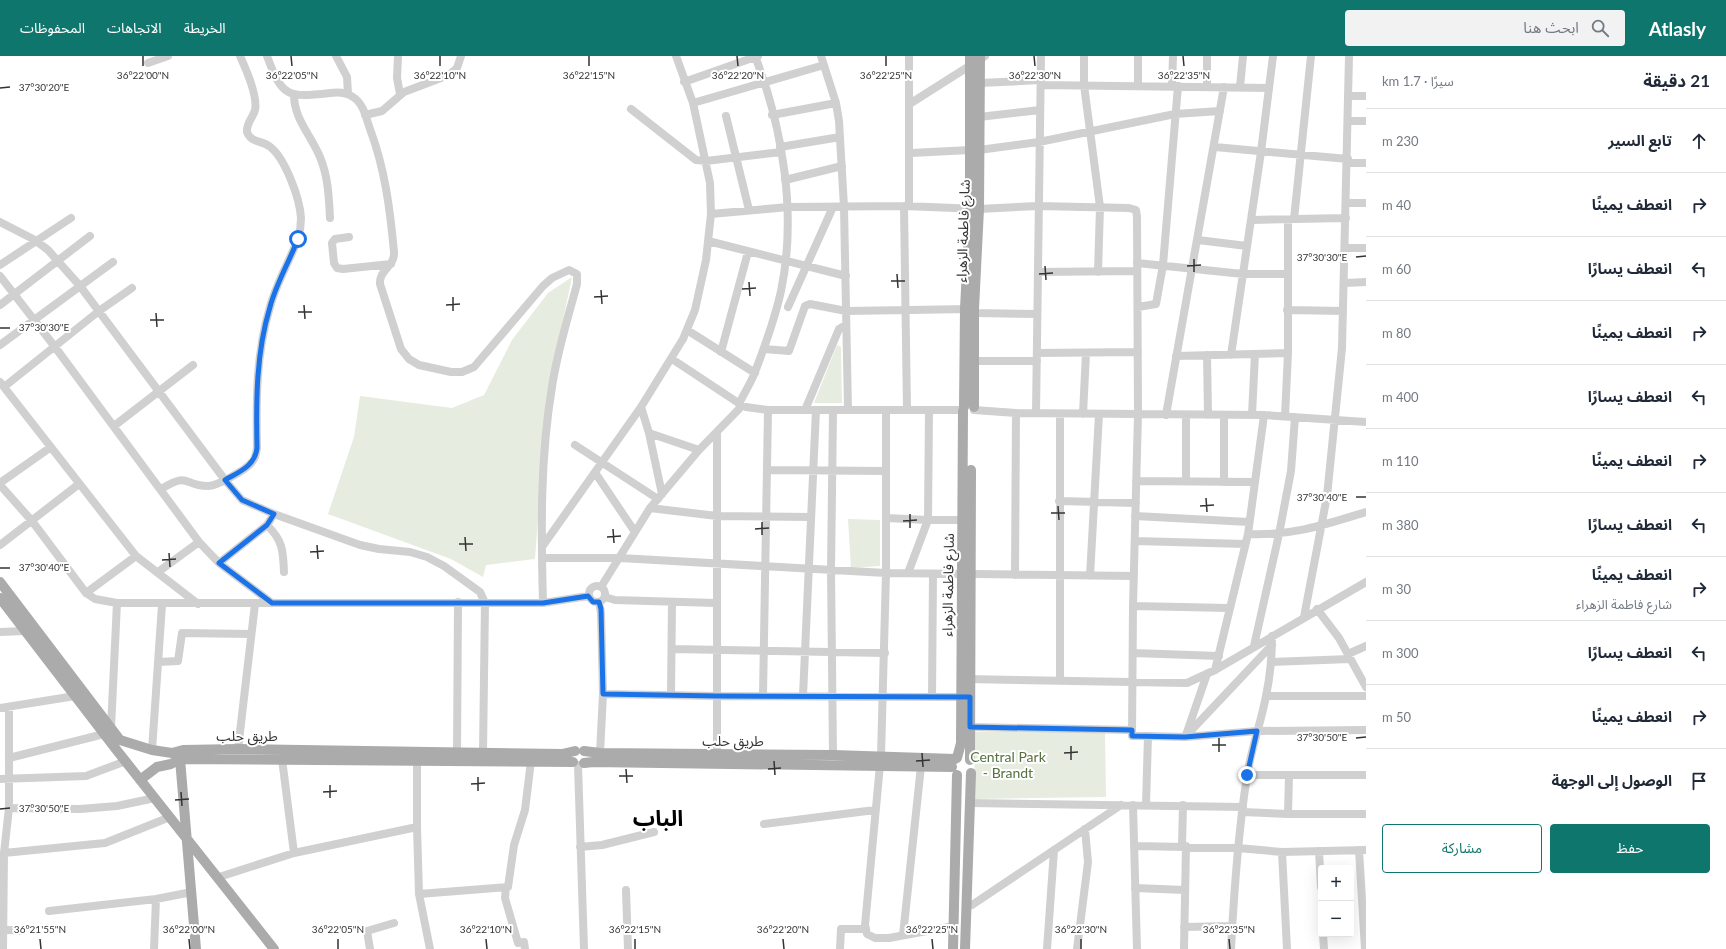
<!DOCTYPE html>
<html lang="ar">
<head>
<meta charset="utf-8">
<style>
  :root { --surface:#fff; --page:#f2f2f3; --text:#1f2937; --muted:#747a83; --line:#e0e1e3; --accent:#0f766e }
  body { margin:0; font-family:Lato,"Noto Sans Arabic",sans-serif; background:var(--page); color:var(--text); direction:rtl }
  .controls { position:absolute; right:12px; bottom:12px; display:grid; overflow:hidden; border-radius:4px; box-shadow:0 4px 16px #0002 }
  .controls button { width:36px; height:36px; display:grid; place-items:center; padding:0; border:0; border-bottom:1px solid var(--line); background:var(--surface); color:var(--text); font:20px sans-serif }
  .stop { position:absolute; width:12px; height:12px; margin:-9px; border:3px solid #1a73e8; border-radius:50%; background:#fff }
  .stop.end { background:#1a73e8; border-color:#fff; box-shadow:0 1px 4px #0008 }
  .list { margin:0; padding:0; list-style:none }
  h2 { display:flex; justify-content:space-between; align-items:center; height:52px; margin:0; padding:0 16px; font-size:17px }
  h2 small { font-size:13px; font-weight:400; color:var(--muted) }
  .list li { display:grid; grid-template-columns:26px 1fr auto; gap:12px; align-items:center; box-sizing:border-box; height:64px; padding:0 16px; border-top:1px solid var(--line) }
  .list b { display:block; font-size:15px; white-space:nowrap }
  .list p { margin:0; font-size:13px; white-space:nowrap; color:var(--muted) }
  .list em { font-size:13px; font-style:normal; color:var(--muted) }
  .actions { display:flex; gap:8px; padding:12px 16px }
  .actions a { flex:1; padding:9px 0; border:1px solid var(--accent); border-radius:4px; text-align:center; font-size:14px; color:var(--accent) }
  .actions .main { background:var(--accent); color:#fff }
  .icon { flex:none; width:22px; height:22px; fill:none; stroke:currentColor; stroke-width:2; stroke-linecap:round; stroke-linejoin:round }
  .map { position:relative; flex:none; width:1366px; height:893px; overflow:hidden; direction:ltr }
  header { display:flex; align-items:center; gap:24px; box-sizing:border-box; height:56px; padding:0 20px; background:var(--accent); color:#fff }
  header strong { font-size:19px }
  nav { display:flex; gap:22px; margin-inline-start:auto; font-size:14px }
  .search { width:280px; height:36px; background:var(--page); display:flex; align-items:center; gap:10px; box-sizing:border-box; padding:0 14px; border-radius:4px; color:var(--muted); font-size:15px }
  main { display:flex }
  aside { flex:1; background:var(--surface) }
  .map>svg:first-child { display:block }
  .green { fill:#e6ecdf }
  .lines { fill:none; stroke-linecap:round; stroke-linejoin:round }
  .minor { stroke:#d0d0d0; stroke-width:8 }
  .major { stroke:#ababab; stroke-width:10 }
  .route { stroke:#1a73e8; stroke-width:5 }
  .ticks { fill:none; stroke:#333; stroke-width:1.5 }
  .labels { text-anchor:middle; stroke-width:4; stroke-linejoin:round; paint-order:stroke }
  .street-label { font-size:14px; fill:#333; stroke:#fff }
  .park-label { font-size:14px; fill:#56703f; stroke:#fff }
  .town-label { font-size:22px; font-weight:bold; fill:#000; stroke:#fff }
  .ticks-label { font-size:10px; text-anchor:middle; fill:#333; stroke:#fff; stroke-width:4; stroke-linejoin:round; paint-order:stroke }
</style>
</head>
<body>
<header>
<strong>Atlasly</strong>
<div class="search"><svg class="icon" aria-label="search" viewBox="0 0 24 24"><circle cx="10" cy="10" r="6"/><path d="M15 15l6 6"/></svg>ابحث هنا</div>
<nav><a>الخريطة</a><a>الاتجاهات</a><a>المحفوظات</a></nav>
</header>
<main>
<aside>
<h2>21 دقيقة<small>سيرًا · 1.7 km</small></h2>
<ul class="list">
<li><svg class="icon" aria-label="ahead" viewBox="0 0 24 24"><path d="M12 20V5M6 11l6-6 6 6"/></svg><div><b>تابع السير</b></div><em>230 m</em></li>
<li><svg class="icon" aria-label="right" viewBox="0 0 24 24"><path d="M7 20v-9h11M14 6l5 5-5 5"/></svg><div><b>انعطف يمينًا</b></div><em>40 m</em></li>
<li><svg class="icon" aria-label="left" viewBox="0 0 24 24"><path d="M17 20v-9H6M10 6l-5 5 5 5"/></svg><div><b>انعطف يسارًا</b></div><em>60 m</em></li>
<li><svg class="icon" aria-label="right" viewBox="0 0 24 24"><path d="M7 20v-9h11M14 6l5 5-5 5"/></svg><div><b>انعطف يمينًا</b></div><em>80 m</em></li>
<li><svg class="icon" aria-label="left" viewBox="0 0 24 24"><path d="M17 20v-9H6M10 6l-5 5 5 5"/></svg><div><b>انعطف يسارًا</b></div><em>400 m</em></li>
<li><svg class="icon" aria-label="right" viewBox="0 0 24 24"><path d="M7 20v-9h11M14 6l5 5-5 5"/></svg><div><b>انعطف يمينًا</b></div><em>110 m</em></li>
<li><svg class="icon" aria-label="left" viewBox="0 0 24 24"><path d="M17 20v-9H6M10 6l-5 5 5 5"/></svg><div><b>انعطف يسارًا</b></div><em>380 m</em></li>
<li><svg class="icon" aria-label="right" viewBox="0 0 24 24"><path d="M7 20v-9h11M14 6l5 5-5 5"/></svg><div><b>انعطف يمينًا</b><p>شارع فاطمة الزهراء</p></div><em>30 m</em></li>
<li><svg class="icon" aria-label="left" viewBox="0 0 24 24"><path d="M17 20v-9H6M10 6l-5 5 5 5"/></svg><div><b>انعطف يسارًا</b></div><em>300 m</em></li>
<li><svg class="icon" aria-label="right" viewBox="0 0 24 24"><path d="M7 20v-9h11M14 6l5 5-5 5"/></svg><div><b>انعطف يمينًا</b></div><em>50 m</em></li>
<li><svg class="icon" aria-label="arrive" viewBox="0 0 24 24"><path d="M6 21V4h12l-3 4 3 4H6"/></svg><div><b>الوصول إلى الوجهة</b></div></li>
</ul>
<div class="actions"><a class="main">حفظ</a><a>مشاركة</a></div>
</aside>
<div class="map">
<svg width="1366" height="893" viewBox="0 0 1366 893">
  <rect width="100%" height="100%" fill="#fff"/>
  <path class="green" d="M572,221L547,341L535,503L486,509L483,521L451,503L328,458L354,381L360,340L452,352L484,339L512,284L548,237Z
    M837,289L841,291L842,347H814Z
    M848,463L880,464V510L851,512Z
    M975,676H1105L1106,741L974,743Z"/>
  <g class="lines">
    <path class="minor" d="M267,0C282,41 287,42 330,37C338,36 346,36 353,41C364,48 366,62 370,73C385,113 390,153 394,196C395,211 379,213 380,228L401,293L409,303L419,309L451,316H462L474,311L543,230L552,222L569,214L577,218V228C568,262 557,296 552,331C540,402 541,475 543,547
      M336,0L347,21L348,38
      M398,0L397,22L400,38
      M821,0L836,47L839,65L844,151L848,354
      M909,0V150
      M1084,0V29L1100,151L1098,216
      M1207,0V31
      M148,7L168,0
      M684,26L758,0
      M980,27L1041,24
      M1041,29L1269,32
      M1138,29V0
      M1172,30L1173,0
      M1240,31L1243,0
      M294,39C294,63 311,79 320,101C328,120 329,141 330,162
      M1348,40H1366
      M693,47L824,9
      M911,47L985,0
      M631,53L696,104L706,105L781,96
      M365,59L382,55L404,36L449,19L457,12L461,0
      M772,59L836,47
      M726,60L749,154
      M979,61L1040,54
      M1348,65H1366
      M780,91L840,81
      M1215,91L1348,103
      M979,94L1039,86L1175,58L1220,55
      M911,97L970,94
      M1347,107H1366
      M785,124L842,110
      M1346,147H1366
      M904,150L907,354
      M711,158L788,151L904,150L979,153L1038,150L1129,152L1136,154L1137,161L1138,358L1133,550L1132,680H1148L1146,749
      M1294,163L1311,0
      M1251,164L1346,162
      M0,166L35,184L48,194L80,230L225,424L242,444L274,458L360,489L379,493L410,496L427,501L444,510L480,536L485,547L483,696
      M349,181L335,183L332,187L334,207L337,212L343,213L391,208
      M1198,184L1247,190
      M708,185L846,220
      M1345,192H1366
      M1137,207L1243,218H1287
      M0,209L71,162
      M1038,216L1137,215
      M0,220L55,291L199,486L219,507L272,547
      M1345,227L1366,226
      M0,249L90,180
      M788,251L833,151
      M1138,251L1156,248L1163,209L1178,30
      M1287,254L1343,255
      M974,257L1037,258
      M687,274L755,317
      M0,289L113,206
      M764,293L789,295L805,250L810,248L846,255L971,253
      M721,296L748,196
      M1037,297L1138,296
      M1207,299L1208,359
      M1231,299L1261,96L1273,0
      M1176,300L1288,297
      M672,303L740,348
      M974,305H1037
      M0,326L136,500L198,548
      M4,331L99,255L132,232
      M739,348C744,337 751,327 755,316C765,290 775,262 781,235C797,159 783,72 755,0
      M641,351L649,377L662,438
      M746,351L768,354H963
      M805,354L839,273L846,269
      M929,354L928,464H963
      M974,354L1016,357L1264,359L1366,366
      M1036,357L1041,0
      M1083,358L1086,297
      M1166,359L1224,31
      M1224,359V426
      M1252,359L1255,298
      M1285,360L1288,297V164
      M114,370L193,309
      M717,376V699
      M649,377L699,394
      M575,389L658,443
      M767,414L886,415
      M596,418L635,476
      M1136,425L1254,426
      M1186,425V359
      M0,427L51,391
      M0,429L32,465L86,537L95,543L117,547H543L588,540
      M161,433C191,415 182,430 208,430C217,430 246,414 252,406C256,402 256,397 257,392C256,345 256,297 270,251C276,228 289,206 298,183C300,176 301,169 301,162C300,143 285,101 269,90C261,84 251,87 247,76C246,67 253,62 255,54C258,40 246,13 240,0
      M1059,445L1136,447
      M650,452L717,460L811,461
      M1135,460L1249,466
      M886,462L928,464L908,517
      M267,469C283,485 283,494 284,516
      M1248,478C1292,480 1324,469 1366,456
      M1135,485L1245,488
      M0,489L79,428
      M542,491L641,351L683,283L695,254L706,204L711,158L710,127L693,47L676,0
      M542,502H620L886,517L1134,520
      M219,507L267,469L274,458
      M158,516L199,486
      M1015,519L1016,357
      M1090,520L1099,358
      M589 538a8 8 0 1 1 16 0a8 8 0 1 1-16 0Z
      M601,531L650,452L699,394L739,353
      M86,537L136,500
      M605,541L615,544L716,547
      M599,546L601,557L603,638L600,697
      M1133,550L1229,552
      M1317,553L1339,582L1366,631
      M1304,561L1327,440L1342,292L1349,0
      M0,576L25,575
      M1254,590L1279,478L1291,415L1295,361
      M672,593L885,597
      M1133,597L1219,600
      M1348,598L1366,590
      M158,606L178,605L182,577L251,578
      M1271,606L1350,603
      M1215,614L1248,478L1264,359
      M966,623L1187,627L1215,614L1366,526
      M1060,624V358
      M603,638L717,640L966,641
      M671,639L672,546
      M763,640L768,354
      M803,640L816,354
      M1266,640H1366
      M932,641L933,518
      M0,652L75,640
      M970,671L1132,674
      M111,672L117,547
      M1186,679L1207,618
      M1148,680L1185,681L1257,675L1366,674
      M1185,681L1272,589
      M238,693L255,548
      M152,694L162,549
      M457,696L458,546
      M833,699L831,514L833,354
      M881,700L886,517V354
      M9,702L104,678
      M282,703L294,797
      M578,709L584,893
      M880,709L865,869L867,878L875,882H889L954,870
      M1247,719H1366
      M1289,719L1288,758H1366
      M0,723L86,720L126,705
      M969,747L1243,751
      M1133,749L1137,893
      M9,752L80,753L117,750L155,742
      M1242,756L1288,758
      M764,768L875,754
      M417,771L419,838L508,831L514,789L525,754L531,705
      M1134,790L1238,792L1282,796L1366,794
      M1182,790L1183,749
      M580,791L602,789L654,776
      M1359,794L1365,893
      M1319,795L1321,831
      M1282,796L1287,893
      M4,797L105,787L170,761
      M219,821L294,797L417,771V704
      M506,831L505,842L518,887L524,886L525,893
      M1135,832L1185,834
      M626,834L628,893
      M419,838L430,893
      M966,850L972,849L1121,749
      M49,855L156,843L192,836
      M1184,871L1232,870
      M0,873L21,875
      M1323,878L1324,893
      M903,879L921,710
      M3,893L4,797L9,752V651
      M154,893L156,843
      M370,893L367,875L394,867
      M840,893L841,873H866
      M1047,893L1054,794
      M1077,893L1088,806L1085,773
      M1184,893L1186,790
      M1231,893C1234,835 1238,777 1247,720C1251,693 1261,667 1266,640C1270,621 1272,600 1272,580"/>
    <path class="major" d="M964,351L965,253L970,153V0
      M974,351V253L979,153L980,0
      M0,526L120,684L152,694L172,697L183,694L238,693L562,698L575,695
      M0,542L115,692L274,893
      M584,695L600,697L833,699L955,703
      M957,702L961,687L963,355
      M180,703L196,893
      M970,704L971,414
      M584,707L593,706L952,711
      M140,724L157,711L171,708L180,703L573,706
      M953,893L957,719
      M965,893L971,717"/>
  </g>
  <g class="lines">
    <path class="route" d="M298,183C289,206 276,228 270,251C256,297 256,345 257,392C255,410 239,416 225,424L242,444L274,458L267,469L219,507L272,547H543L588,540L593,546H599L601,553L603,638L717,640L970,641V671L1132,674V680L1185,681L1257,675L1247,719"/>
  </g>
  <path class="ticks" d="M143,0V10M291,0L292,10M440,0V10M589,0V10M737,0L738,10M886,0V10M1034,0L1035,10M1183,0L1184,10M0,32L10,31M1356,201L1366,200M1194,203V216M1045,210L1046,224M1187,210L1201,209M897,218L898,232M1039,218L1053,217M891,225H905M749,226L750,240M742,233L756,232M601,234L602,248M453,241V255M594,241L608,240M304,249L305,263M446,249L460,248M298,256H312M156,257L157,271M150,264H164M0,272H10M1356,441H1366M1206,442L1207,456M1058,450L1059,464M1200,450L1214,449M1051,457H1065M910,458V472M903,465L917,464M762,466V479M613,473L614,487M755,473L769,472M465,481L466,495M607,481L621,480M459,488H473M317,489L318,503M310,496L324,495M169,497L170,511M162,504L176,503M0,512H10M1219,682V696M1356,682L1366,681M1212,689H1226M1071,690V704M922,697L923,711M1064,697L1078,696M774,705L775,719M916,705L930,704M626,713L627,727M768,713L781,712M619,720H633M478,721V735M471,728L485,727M330,729V742M181,736L182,750M323,736L337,735M175,744L189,743M0,753L10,752M40,883L41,893M189,883L190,893M338,883V893M486,883L487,893M635,883V893M783,883L784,893M932,883L933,893M1081,883V893M1229,883L1230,893"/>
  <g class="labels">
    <g class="street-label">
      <text transform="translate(963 175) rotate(-88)" y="5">شارع فاطمة الزهراء</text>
      <text transform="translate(948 529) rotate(-89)" y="5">شارع فاطمة الزهراء</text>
      <text x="247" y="685">طريق حلب</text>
      <text x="733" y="690">طريق حلب</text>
    </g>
    <g class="park-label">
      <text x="1008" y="706">Central Park<tspan x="1008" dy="16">- Brandt</tspan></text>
    </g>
    <g class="town-label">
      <text x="658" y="770">الباب</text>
    </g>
  </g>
  <g class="ticks-label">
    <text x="589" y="23">36°22'15"N</text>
    <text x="1184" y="23">36°22'35"N</text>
    <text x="143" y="23">36°22'00"N</text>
    <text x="292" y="23">36°22'05"N</text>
    <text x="440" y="23">36°22'10"N</text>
    <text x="738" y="23">36°22'20"N</text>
    <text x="886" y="23">36°22'25"N</text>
    <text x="1035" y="23">36°22'30"N</text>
    <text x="44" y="35">37°30'20"E</text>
    <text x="1322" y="205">37°30'30"E</text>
    <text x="44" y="275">37°30'30"E</text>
    <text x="1322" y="445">37°30'40"E</text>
    <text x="44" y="515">37°30'40"E</text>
    <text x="1322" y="685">37°30'50"E</text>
    <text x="44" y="756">37°30'50"E</text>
    <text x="40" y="877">36°21'55"N</text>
    <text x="189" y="877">36°22'00"N</text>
    <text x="338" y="877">36°22'05"N</text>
    <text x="486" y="877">36°22'10"N</text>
    <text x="635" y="877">36°22'15"N</text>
    <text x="783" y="877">36°22'20"N</text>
    <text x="932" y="877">36°22'25"N</text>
    <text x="1081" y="877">36°22'30"N</text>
    <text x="1229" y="877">36°22'35"N</text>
  </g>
</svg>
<div class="controls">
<button>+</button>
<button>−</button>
</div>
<div class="stop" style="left:298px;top:183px"></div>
<div class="stop end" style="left:1247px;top:719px"></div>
</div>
</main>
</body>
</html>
